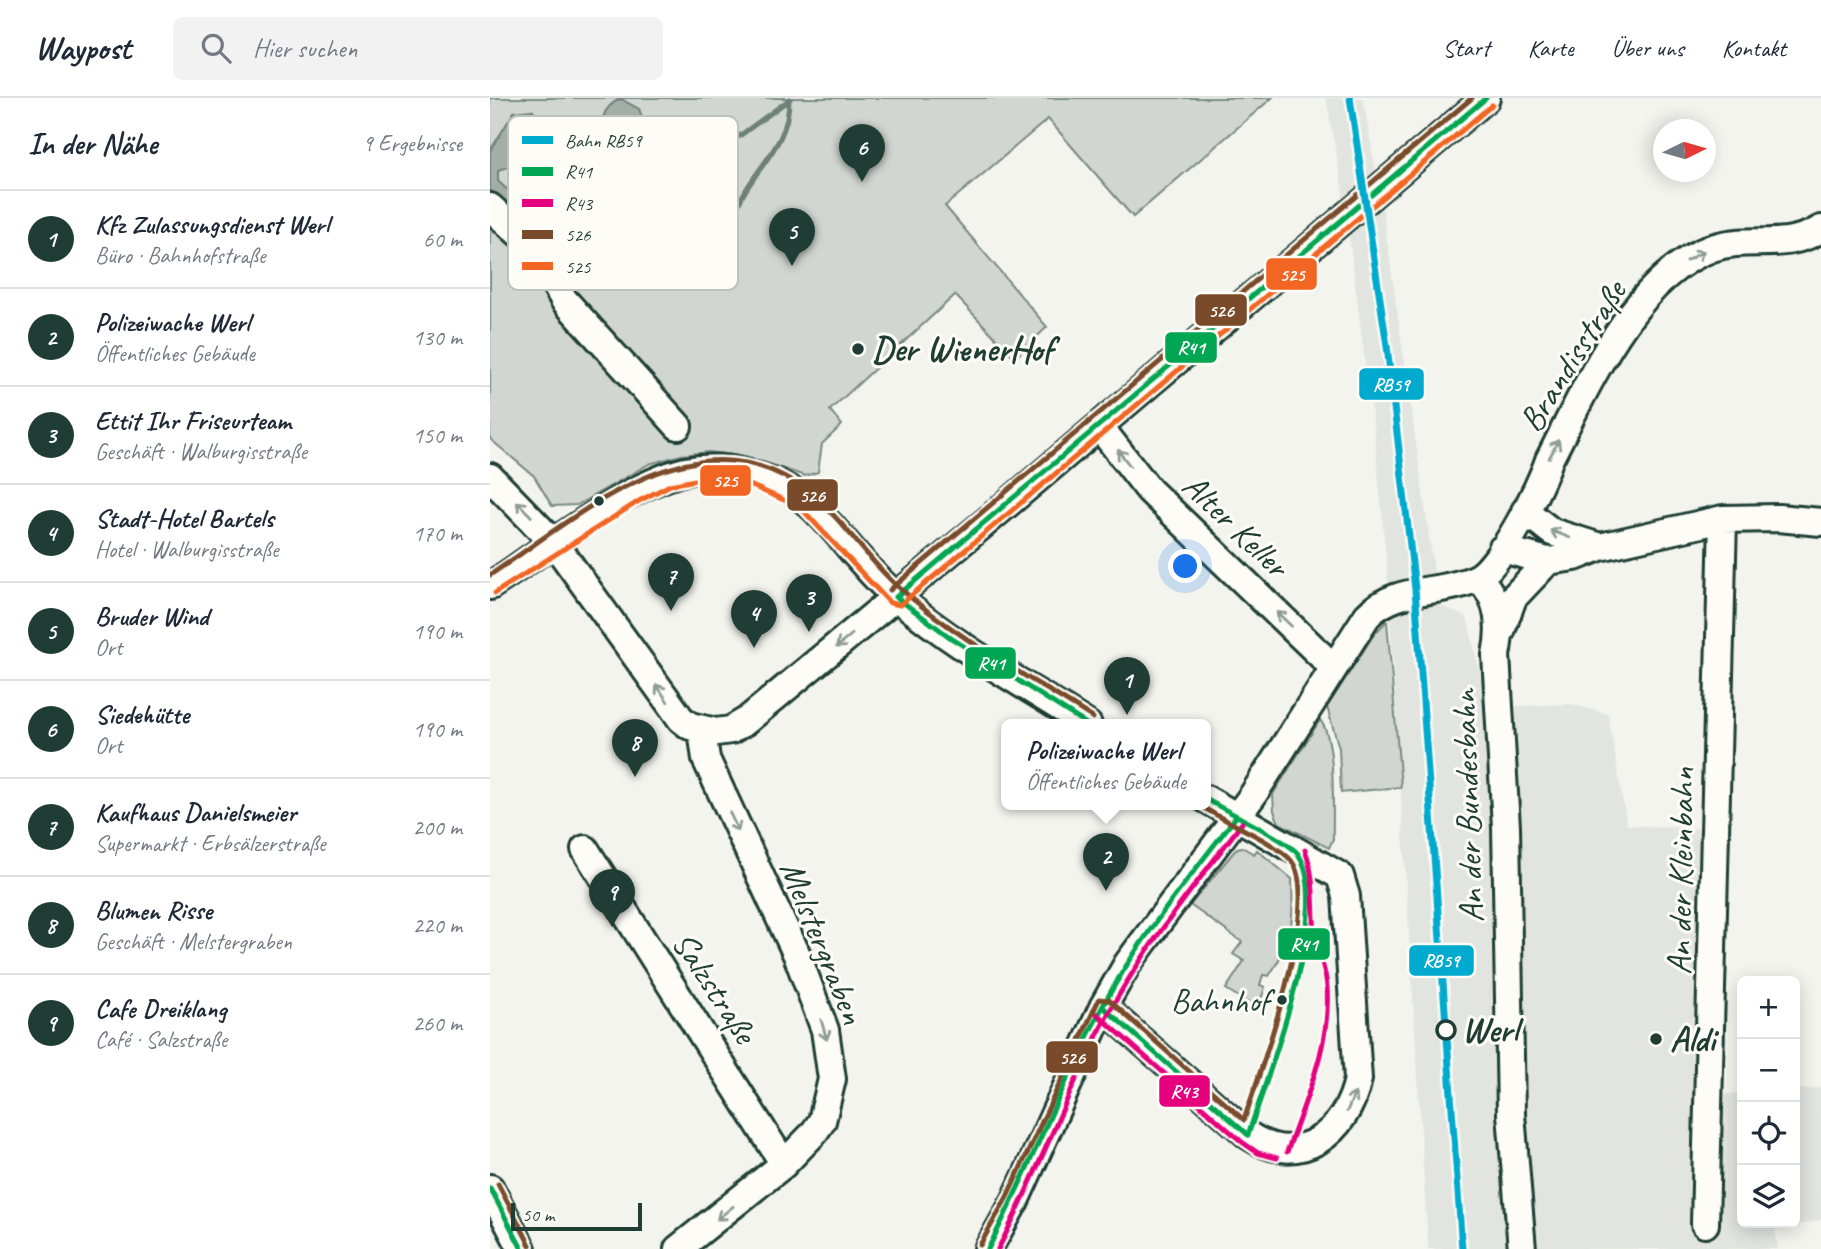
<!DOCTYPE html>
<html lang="de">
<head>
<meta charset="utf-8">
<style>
  :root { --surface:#fff; --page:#f2f2f3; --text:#1f2937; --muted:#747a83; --line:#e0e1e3; --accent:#1f3d34 }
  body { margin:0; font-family:Caveat,sans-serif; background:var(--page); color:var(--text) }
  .controls { position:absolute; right:21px; bottom:21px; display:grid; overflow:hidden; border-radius:10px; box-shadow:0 4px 18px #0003 }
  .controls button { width:63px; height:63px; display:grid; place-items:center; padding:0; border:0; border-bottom:2px solid var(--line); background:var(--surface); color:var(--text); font:35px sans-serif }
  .compass { position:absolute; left:1163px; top:21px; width:63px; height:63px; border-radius:50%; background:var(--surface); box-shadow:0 4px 18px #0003; rotate:85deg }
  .scale { position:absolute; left:21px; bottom:18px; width:131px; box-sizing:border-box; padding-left:7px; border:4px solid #1f3d34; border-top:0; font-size:19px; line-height:24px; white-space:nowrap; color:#1f3d34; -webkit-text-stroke:5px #fdfcf7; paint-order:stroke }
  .you { position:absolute; left:696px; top:469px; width:24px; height:24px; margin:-18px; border:5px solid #fff; border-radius:50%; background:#1a73e8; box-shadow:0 0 0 10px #1a73e833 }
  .badge { display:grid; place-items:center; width:46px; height:46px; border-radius:50%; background:var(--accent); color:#fff; font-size:23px; font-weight:700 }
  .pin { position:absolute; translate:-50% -58px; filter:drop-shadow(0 2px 4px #0008) }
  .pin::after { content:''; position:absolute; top:37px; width:24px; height:21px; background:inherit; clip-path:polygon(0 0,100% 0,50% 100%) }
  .popup { position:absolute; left:511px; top:621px; width:210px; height:91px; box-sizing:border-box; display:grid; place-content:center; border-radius:10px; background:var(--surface); filter:drop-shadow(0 2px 5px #0005); font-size:23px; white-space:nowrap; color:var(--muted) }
  .popup b { font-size:26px; color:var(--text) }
  .popup::after { content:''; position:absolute; left:50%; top:100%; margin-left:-14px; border:14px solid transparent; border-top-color:var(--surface) }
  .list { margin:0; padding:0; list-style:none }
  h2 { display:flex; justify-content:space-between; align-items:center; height:91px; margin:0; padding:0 28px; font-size:30px }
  h2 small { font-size:23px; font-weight:400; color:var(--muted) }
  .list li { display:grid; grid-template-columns:46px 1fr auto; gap:21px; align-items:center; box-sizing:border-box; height:98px; padding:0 28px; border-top:2px solid var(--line) }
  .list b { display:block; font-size:26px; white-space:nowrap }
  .list p { margin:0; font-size:23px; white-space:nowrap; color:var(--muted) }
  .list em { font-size:23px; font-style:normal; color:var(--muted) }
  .icon { flex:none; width:38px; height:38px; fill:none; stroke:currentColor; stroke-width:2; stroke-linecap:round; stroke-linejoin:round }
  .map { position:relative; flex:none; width:1331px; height:1151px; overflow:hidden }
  header { display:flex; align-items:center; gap:42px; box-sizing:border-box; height:98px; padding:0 35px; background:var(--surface); border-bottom:2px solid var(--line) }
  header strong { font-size:33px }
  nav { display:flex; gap:38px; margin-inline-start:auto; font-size:24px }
  .search { width:490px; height:63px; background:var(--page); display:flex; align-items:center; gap:18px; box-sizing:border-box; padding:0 24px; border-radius:10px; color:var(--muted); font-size:26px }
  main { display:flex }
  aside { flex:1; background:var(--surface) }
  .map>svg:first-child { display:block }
  .built { fill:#e2e5df }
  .green { fill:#d1d6d1; stroke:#788a82; stroke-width:2 }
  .water { fill:#a3aea7; stroke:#6e8179; stroke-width:2; fill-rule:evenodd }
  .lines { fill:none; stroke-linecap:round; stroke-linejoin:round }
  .stream { stroke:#6e8179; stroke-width:5 }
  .minor-casing { stroke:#1f3d34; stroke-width:32 }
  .minor { stroke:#fdfcf7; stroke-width:26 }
  .bus-1-casing { stroke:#fdfcf7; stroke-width:10 }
  .bus-2-casing { stroke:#fdfcf7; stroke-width:10 }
  .bus-3-casing { stroke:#fdfcf7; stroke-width:10 }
  .bus-4-casing { stroke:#fdfcf7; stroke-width:10 }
  .bus-1 { stroke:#00a651; stroke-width:5 }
  .bus-2 { stroke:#e5007d; stroke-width:5 }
  .bus-3 { stroke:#7a4b2a; stroke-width:5 }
  .bus-4 { stroke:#f26522; stroke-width:5 }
  .rail-1-casing { stroke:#fdfcf7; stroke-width:12 }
  .rail-1 { stroke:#00a9ce; stroke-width:7 }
  .oneway { stroke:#8e9c96 }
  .poi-dot { fill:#1f3d34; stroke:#fdfcf7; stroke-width:2.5 }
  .stop-dot { fill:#fdfcf7; stroke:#1f3d34; stroke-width:3.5 }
  .labels { text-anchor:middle; stroke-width:6; stroke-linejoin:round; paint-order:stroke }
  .bus-label { font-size:33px; fill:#1f3d34; stroke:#fdfcf7; text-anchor:end }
  .poi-label { font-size:35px; font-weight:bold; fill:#1f3d34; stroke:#fdfcf7; text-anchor:start }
  .street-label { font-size:35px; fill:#1f3d34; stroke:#fdfcf7 }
  .stop-label { font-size:35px; font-weight:bold; fill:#1f3d34; stroke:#fdfcf7; text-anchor:start }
  .key { fill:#fdfcf7; stroke:#bac3bc; stroke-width:2 }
  .key-label { font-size:19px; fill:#1f3d34 }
  .line-badge { stroke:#fdfcf7; stroke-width:2.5 }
  .badge-label { font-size:19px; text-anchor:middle; font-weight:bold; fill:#fff }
</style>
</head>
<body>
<header>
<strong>Waypost</strong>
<div class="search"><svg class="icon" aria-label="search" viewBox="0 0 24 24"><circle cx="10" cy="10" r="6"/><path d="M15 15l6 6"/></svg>Hier suchen</div>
<nav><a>Start</a><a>Karte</a><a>Über uns</a><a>Kontakt</a></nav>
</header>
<main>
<aside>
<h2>In der Nähe<small>9 Ergebnisse</small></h2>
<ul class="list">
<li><span class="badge">1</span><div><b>Kfz Zulassungsdienst Werl</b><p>Büro · Bahnhofstraße</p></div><em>60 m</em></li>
<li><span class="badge">2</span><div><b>Polizeiwache Werl</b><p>Öffentliches Gebäude</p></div><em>130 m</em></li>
<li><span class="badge">3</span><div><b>Ettit Ihr Friseurteam</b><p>Geschäft · Walburgisstraße</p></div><em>150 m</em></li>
<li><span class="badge">4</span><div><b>Stadt-Hotel Bartels</b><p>Hotel · Walburgisstraße</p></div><em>170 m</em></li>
<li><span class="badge">5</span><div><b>Bruder Wind</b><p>Ort</p></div><em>190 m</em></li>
<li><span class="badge">6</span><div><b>Siedehütte</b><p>Ort</p></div><em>190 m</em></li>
<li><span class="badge">7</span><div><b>Kaufhaus Danielsmeier</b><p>Supermarkt · Erbsälzerstraße</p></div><em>200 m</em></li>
<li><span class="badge">8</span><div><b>Blumen Risse</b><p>Geschäft · Melstergraben</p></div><em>220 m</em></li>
<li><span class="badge">9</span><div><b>Cafe Dreiklang</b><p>Café · Salzstraße</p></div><em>260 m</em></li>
</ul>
</aside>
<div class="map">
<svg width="1331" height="1151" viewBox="0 0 1331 1151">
  <rect width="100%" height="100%" fill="#f4f4ef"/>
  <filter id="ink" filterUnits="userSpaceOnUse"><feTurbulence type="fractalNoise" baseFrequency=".0143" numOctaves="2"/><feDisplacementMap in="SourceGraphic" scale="14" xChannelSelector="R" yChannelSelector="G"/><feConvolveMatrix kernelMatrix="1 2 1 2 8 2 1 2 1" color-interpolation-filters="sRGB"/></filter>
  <g filter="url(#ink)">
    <path class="built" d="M836,0H873L893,113L949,507L977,519L998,609L1080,606L1118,616L1137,727L1218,731L1217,998L1252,995V1125H1305V992L1331,990V1122L1285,1132L1288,1151H938L897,470L884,333L853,94Z"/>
    <path class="green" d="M0,0H782L643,119L558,21L455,108L557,229L525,260L465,197L340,312L352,327L332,346L328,374L315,378L255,358L219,354L191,357L159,366L87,407L62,408L44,378L0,341Z
      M897,523L911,689L851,695L849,650L837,609L885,535Z
      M830,622C847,642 842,713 843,741L839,750L789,725L784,713L783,696Z
      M752,749L764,756L767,752L802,781C803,824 804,841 779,878L773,877L770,887L775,889L768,911L736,891L754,863L743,856L752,844L700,807L747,750Z"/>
    <path class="water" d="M131,1L149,11L156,30L174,24L184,27L195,39L193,50L160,74L95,131L70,143L55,140L0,92V53L24,14L42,12L62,35L108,61L147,40L150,35L143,26C137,25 128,30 121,29C103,23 121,3 131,1ZM18,69L32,70L40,78L42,90L39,96C25,100 17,92 8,83V72ZM46,101L76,106L91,104L96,109C84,138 57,121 42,107Z"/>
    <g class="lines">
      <path class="stream" d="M194,46L198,50
        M206,56L219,58L229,53L300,1
        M244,119C257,73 299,53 299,2"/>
      <defs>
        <path id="minor" d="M0,109L65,168V186L74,202L188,328
          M609,328L659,392L843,569
          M0,379L65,446L191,621L200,628L226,634L241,632L256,623L496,424L996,0
          M1035,413L1062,434L1110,449
          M1012,451L1058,463L1085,459L1110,449L1233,421L1288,420L1331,424
          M988,480C1010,500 1012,528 1006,557L1016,729L1021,1016L1032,1151
          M0,488C53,454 137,386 196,373C234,365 287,378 317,404C350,433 374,472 408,500C466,549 534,586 598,627
          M1011,533L1023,500L1058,463
          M95,751L294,1066
          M613,909L758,1037C809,1072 857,1035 868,981L856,798L850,778L716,701
          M0,1090L32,1151
          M1215,1126L1233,421
          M188,1151L294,1066L323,1036L332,1023L342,981L335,932L307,857L216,661L212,632
          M498,1151L525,1103L613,909L638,865L763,697L877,518C906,487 951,497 987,480C1010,469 1051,387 1059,362C1095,293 1143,178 1222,150C1259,137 1293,154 1331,131"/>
      </defs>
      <use href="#minor" class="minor-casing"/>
      <use href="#minor" class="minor"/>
      <defs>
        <path id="bus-1" d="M406,499L996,0
          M406,499L461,540L598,627
          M716,701C735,713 798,742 808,756C844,808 777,980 758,1037
          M613,909L758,1037
          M0,1090L32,1151
          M498,1151C540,1071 571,986 614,906C650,839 699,780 745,720"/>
        <path id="bus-2" d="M607,916L752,1044L768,1055L787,1060
          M797,1054C816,1000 841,947 837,889C836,871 827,854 825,836C822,807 826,781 815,752
          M508,1151C550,1072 579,987 622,909C659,843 707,785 752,725"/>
        <path id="bus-3" d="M0,477C92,416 211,306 322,397C353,422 375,458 405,486C464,539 536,577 603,620
          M400,492L982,0
          M8,1086L40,1147
          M490,1147L517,1099L609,901L619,902L754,1022C769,977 836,795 799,760C777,740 737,725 711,708"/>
        <path id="bus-4" d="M5,495L149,403L180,387L215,380L255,385L310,409L400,505L410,507L1002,7"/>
      </defs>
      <use href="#bus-1" class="bus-1-casing"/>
      <use href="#bus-2" class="bus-2-casing"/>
      <use href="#bus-3" class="bus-3-casing"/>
      <use href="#bus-4" class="bus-4-casing"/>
      <use href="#bus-1" class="bus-1"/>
      <use href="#bus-2" class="bus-2"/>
      <use href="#bus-3" class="bus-3"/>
      <use href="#bus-4" class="bus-4"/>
      <defs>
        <path id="rail-1" d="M860,0L897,248L925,491L972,1151"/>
      </defs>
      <use href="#rail-1" class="rail-1-casing"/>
      <use href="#rail-1" class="rail-1"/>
    </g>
    <defs><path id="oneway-shaft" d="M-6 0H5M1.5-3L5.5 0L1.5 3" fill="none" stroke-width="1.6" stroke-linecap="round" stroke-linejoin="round" transform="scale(1.75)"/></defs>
    <g class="oneway">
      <use href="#oneway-shaft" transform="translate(1205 158) rotate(-29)"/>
      <use href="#oneway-shaft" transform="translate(1064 351) rotate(-62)"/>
      <use href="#oneway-shaft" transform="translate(634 360) rotate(-128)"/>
      <use href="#oneway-shaft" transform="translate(34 411) rotate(-134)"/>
      <use href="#oneway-shaft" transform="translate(1070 436) rotate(-159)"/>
      <use href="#oneway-shaft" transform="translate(794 521) rotate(-136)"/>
      <use href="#oneway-shaft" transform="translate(354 543) rotate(140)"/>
      <use href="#oneway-shaft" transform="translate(172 595) rotate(-124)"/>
      <use href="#oneway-shaft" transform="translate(244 724) rotate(65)"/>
      <use href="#oneway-shaft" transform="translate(334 932) rotate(74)"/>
      <use href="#oneway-shaft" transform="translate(861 1004) rotate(-66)"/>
      <use href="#oneway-shaft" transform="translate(235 1115) rotate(141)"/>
    </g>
  </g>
  <g class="poi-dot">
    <circle cx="368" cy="251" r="7"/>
    <circle cx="109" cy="403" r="6"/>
    <circle cx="792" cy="902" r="6"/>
    <circle cx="1166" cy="941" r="7"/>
  </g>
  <circle class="stop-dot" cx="956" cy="932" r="9"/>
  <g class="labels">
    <g class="bus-label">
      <text x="779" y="914">Bahnhof</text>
    </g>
    <g class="poi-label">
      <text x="382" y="263">Der WienerHof</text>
      <text x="1180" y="953">Aldi</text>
    </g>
    <g class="street-label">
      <text transform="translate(1082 258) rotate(-58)" y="12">Brandisstraße</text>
      <text transform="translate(746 427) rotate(44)" y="12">Alter Keller</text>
      <text transform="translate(977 708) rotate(-92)" y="12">An der Bundesbahn</text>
      <text transform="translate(1190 773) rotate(-89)" y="12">An der Kleinbahn</text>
      <text transform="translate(333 844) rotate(68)" y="12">Melstergraben</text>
      <text transform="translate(225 889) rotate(57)" y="12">Salzstraße</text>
    </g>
    <g class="stop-label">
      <text x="972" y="944">Werl</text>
    </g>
  </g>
  <rect x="18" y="18" width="230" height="174" rx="10" class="key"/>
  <rect x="32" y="38" width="31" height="8" fill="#00a9ce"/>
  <rect x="32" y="69" width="31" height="9" fill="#00a651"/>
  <rect x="32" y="101" width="31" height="8" fill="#e5007d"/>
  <rect x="32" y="132" width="31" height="9" fill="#7a4b2a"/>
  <rect x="32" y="164" width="31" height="8" fill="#f26522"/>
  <g class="key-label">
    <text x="75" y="49">Bahn RB59</text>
    <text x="75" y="80">R41</text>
    <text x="75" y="112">R43</text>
    <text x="75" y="143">526</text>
    <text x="75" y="175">525</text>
  </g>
  <g class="line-badge">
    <rect x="775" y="159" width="53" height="34" rx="7" fill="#f26522"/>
    <rect x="704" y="195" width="54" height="34" rx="7" fill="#7a4b2a"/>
    <rect x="674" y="233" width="54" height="33" rx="7" fill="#00a651"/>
    <rect x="868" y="269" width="67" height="34" rx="7" fill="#00a9ce"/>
    <rect x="209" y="366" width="53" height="33" rx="7" fill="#f26522"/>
    <rect x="296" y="380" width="53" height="34" rx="7" fill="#7a4b2a"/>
    <rect x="474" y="548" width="53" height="34" rx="7" fill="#00a651"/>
    <rect x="787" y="829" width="54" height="34" rx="7" fill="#00a651"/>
    <rect x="918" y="846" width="67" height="33" rx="7" fill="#00a9ce"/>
    <rect x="555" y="942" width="54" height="34" rx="7" fill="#7a4b2a"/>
    <rect x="668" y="976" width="53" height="34" rx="7" fill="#e5007d"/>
  </g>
  <g class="badge-label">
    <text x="802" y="183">525</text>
    <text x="731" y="219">526</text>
    <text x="701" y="256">R41</text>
    <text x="901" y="293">RB59</text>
    <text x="235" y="389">525</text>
    <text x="322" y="404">526</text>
    <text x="501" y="572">R41</text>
    <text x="814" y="853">R41</text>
    <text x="951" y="869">RB59</text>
    <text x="582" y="966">526</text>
    <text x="694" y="1000">R43</text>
  </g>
</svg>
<div class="controls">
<button>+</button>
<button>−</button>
<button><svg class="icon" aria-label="locate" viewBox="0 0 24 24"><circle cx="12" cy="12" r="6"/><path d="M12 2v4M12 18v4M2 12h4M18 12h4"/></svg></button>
<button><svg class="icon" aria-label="layers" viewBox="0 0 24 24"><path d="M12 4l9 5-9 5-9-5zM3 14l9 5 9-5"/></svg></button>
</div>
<svg class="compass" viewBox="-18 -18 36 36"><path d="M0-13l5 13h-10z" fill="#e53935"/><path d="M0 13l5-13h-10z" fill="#747a83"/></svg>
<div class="scale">50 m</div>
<div class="you"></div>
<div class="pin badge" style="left:637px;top:617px">1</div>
<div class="pin badge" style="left:616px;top:793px">2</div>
<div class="popup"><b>Polizeiwache Werl</b>Öffentliches Gebäude</div>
<div class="pin badge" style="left:319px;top:534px">3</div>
<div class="pin badge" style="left:264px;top:550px">4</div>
<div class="pin badge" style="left:302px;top:168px">5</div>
<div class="pin badge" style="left:372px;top:84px">6</div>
<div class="pin badge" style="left:181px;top:513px">7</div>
<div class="pin badge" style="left:145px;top:679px">8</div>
<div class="pin badge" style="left:122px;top:829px">9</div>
</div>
</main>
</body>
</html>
